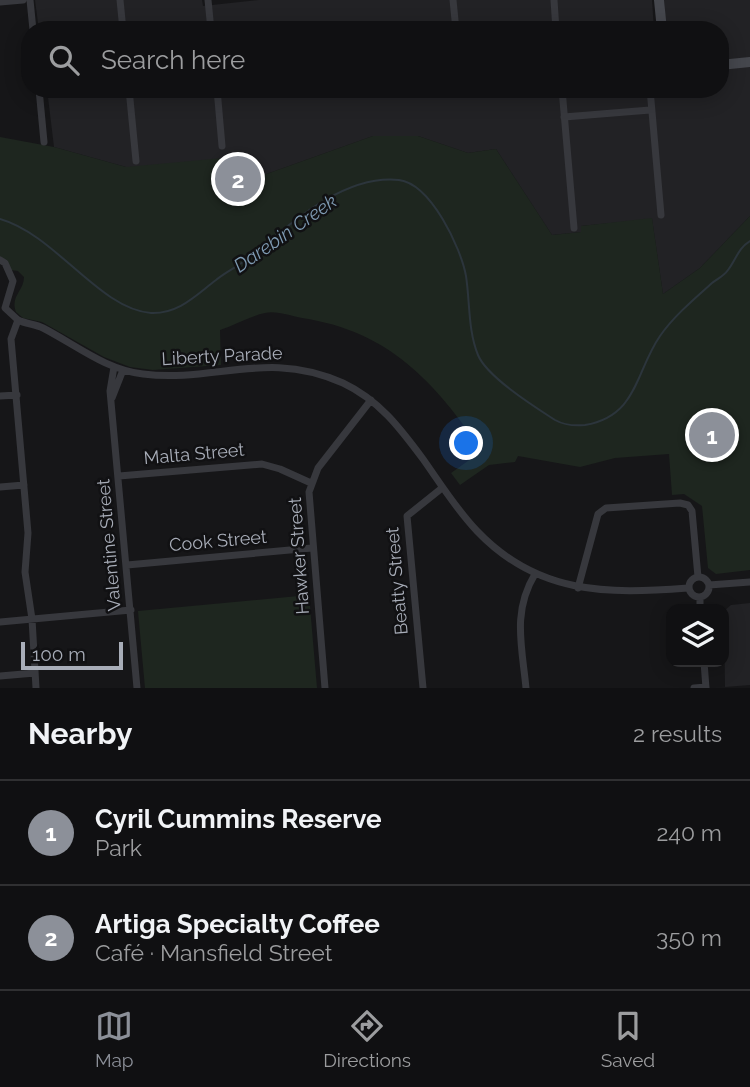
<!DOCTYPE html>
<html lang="en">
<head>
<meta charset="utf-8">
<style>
  :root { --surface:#101012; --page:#19191b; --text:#f1f3f6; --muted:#9c9d9f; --line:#303032; --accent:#8c9099 }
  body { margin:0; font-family:Raleway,sans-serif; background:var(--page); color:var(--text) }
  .controls { position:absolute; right:21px; bottom:21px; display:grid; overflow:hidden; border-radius:14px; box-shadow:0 4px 18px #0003 }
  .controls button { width:63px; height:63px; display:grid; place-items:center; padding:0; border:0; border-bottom:2px solid var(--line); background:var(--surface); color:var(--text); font:35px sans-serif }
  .scale { position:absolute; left:21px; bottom:18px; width:102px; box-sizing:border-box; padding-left:7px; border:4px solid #a8adb8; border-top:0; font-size:19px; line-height:24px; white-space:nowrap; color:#a8adb8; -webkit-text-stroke:5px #111113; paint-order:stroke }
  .you { position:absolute; left:467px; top:444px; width:24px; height:24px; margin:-18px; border:5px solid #fff; border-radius:50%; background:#1a73e8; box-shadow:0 0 0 10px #1a73e833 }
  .badge { display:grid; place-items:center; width:46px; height:46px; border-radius:50%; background:var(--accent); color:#fff; font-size:23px; font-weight:700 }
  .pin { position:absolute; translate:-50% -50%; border:4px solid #fff; box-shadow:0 2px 7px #0006 }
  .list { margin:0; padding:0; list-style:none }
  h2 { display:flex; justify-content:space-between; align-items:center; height:91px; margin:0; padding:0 28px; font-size:30px }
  h2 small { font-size:23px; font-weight:400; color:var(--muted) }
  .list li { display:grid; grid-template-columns:46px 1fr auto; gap:21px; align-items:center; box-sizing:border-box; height:105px; padding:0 28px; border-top:2px solid var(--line) }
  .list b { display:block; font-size:26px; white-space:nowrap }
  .list p { margin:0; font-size:23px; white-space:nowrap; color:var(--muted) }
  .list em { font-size:23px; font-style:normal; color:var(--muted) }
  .icon { flex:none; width:38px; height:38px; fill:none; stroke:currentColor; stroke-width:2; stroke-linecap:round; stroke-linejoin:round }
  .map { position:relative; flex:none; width:750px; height:688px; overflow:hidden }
  .search { position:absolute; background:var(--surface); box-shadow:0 4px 18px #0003; left:21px; right:21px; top:21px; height:77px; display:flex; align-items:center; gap:18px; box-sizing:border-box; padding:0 24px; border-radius:28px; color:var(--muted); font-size:26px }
  .sheet { height:301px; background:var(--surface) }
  nav { display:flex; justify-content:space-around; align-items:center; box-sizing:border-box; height:98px; border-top:2px solid var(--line); background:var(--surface); font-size:19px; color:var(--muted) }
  nav a { display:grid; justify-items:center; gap:4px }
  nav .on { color:var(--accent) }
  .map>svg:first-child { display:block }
  .built { fill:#222225 }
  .green { fill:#1e261f }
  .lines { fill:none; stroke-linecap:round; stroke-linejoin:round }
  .stream { stroke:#2c353c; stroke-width:2 }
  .street { stroke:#37383d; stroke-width:7 }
  .secondary { stroke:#45474d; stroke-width:10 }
  .labels { text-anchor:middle; stroke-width:5; stroke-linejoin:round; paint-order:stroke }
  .street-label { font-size:18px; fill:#a8adb8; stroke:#111113 }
  .water-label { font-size:19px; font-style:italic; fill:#7f9bb3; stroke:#111113 }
</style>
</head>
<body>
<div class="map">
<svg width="750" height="688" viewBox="0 0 750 688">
  <rect width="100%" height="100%" fill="#161618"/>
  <path class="built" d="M35,0H202L203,6L259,0H652L654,30H39Z
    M664,0H750V216L700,268L663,294L652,219L581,226V232L552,235L496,149L468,153L418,136H373L261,176L230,199L227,170L126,167L54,147L47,89H353L354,92V89H720V30H666Z
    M750,603V685L725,687L724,611L731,605Z"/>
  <path class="green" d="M373,136H418L468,153L496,149L552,235L581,232V226L652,218L663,294L700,268L750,216V570L716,574L708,568L702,506L684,494L672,495L669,454L615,458L580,467L518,456L515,462L489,465L460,485L451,473L482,451C435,382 389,331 302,318C292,316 275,310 265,313C250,316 235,325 220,330L221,365L153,370L130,367L104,357L42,322L23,318L16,312C10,296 24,291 24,277L18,271L11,270L7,260L0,258V137L54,147L126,167L234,157L235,166L227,170L230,199L261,176Z
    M309,595L317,688H145L138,611Z"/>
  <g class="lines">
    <path class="stream" d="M0,219C56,235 99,309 151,313C179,314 196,295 216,280C227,271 241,265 251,256C290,224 344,174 399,180C431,184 461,248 466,276C470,302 468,331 478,355C487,377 535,407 555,420C564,425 575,426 585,425C638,416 635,372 660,336C673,317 694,299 712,283C717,279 724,276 728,270C736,260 738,248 750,241"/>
    <path class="street" d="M30,0L33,30
      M120,0L123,30
      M208,0L211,30
      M453,0L456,30
      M554,0L556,30
      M0,2L23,0
      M490,30L556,25
      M39,89L44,142
      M129,89L136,161
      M217,89L222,146
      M562,89L574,228
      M650,89L661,215
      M564,117L650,110
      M0,260L5,263L13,281L5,308L18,320L11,339L28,533L25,572L32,619L36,688
      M18,320C26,324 35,324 43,328C76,345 106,370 143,374C215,383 267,349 343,383C379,400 400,428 423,459C440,483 456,509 477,531C538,595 607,594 688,588
      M114,367L110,391L137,688
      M0,396L17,395
      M112,398L123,370
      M119,476L262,464L280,469L311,483
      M0,487L24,485
      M127,565L312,548
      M689 587a10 10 0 1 1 20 0a10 10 0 1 1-20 0Z
      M709,585L750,582
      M578,588L598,514L606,508L680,503L688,505L692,511L698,577
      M700,598V609
      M0,622L131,610
      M704,662L706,688
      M0,676L35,673
      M325,688L309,492L318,468L371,400
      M423,688L407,516L442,488
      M526,688C522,646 512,612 535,574
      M694,688L706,687"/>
    <path class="secondary" d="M659,0L662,30
      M720,65L750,62"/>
  </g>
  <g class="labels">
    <g class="street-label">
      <text transform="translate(222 356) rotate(-3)" y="6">Liberty Parade</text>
      <text transform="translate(194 454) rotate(-5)" y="6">Malta Street</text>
      <text transform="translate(218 541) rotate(-5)" y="6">Cook Street</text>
      <text transform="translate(109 545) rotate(-95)" y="6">Valentine Street</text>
      <text transform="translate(299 556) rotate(-94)" y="6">Hawker Street</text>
      <text transform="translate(397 581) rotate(-95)" y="6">Beatty Street</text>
    </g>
    <g class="water-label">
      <text transform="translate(285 233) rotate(-35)" y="7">Darebin Creek</text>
    </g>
  </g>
</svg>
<div class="controls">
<button><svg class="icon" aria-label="layers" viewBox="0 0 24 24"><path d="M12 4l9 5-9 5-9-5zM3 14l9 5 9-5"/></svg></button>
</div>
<div class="scale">100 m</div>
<div class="you"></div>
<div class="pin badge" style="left:712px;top:435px">1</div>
<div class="pin badge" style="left:238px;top:179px">2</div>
<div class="search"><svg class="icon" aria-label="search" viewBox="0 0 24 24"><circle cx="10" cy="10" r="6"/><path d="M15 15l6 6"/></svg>Search here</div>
</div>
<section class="sheet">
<h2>Nearby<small>2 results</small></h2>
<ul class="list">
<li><span class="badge">1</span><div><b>Cyril Cummins Reserve</b><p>Park</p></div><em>240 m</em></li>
<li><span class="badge">2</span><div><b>Artiga Specialty Coffee</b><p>Café · Mansfield Street</p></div><em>350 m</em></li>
</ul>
</section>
<nav>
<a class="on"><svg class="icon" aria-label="map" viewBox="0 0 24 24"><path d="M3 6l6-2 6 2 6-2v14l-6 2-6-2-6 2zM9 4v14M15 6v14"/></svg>Map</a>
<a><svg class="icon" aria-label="directions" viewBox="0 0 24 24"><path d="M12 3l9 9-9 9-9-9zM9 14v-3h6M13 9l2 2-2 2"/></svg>Directions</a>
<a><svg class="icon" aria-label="saved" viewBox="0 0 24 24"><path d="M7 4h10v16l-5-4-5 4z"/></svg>Saved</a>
</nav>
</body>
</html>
